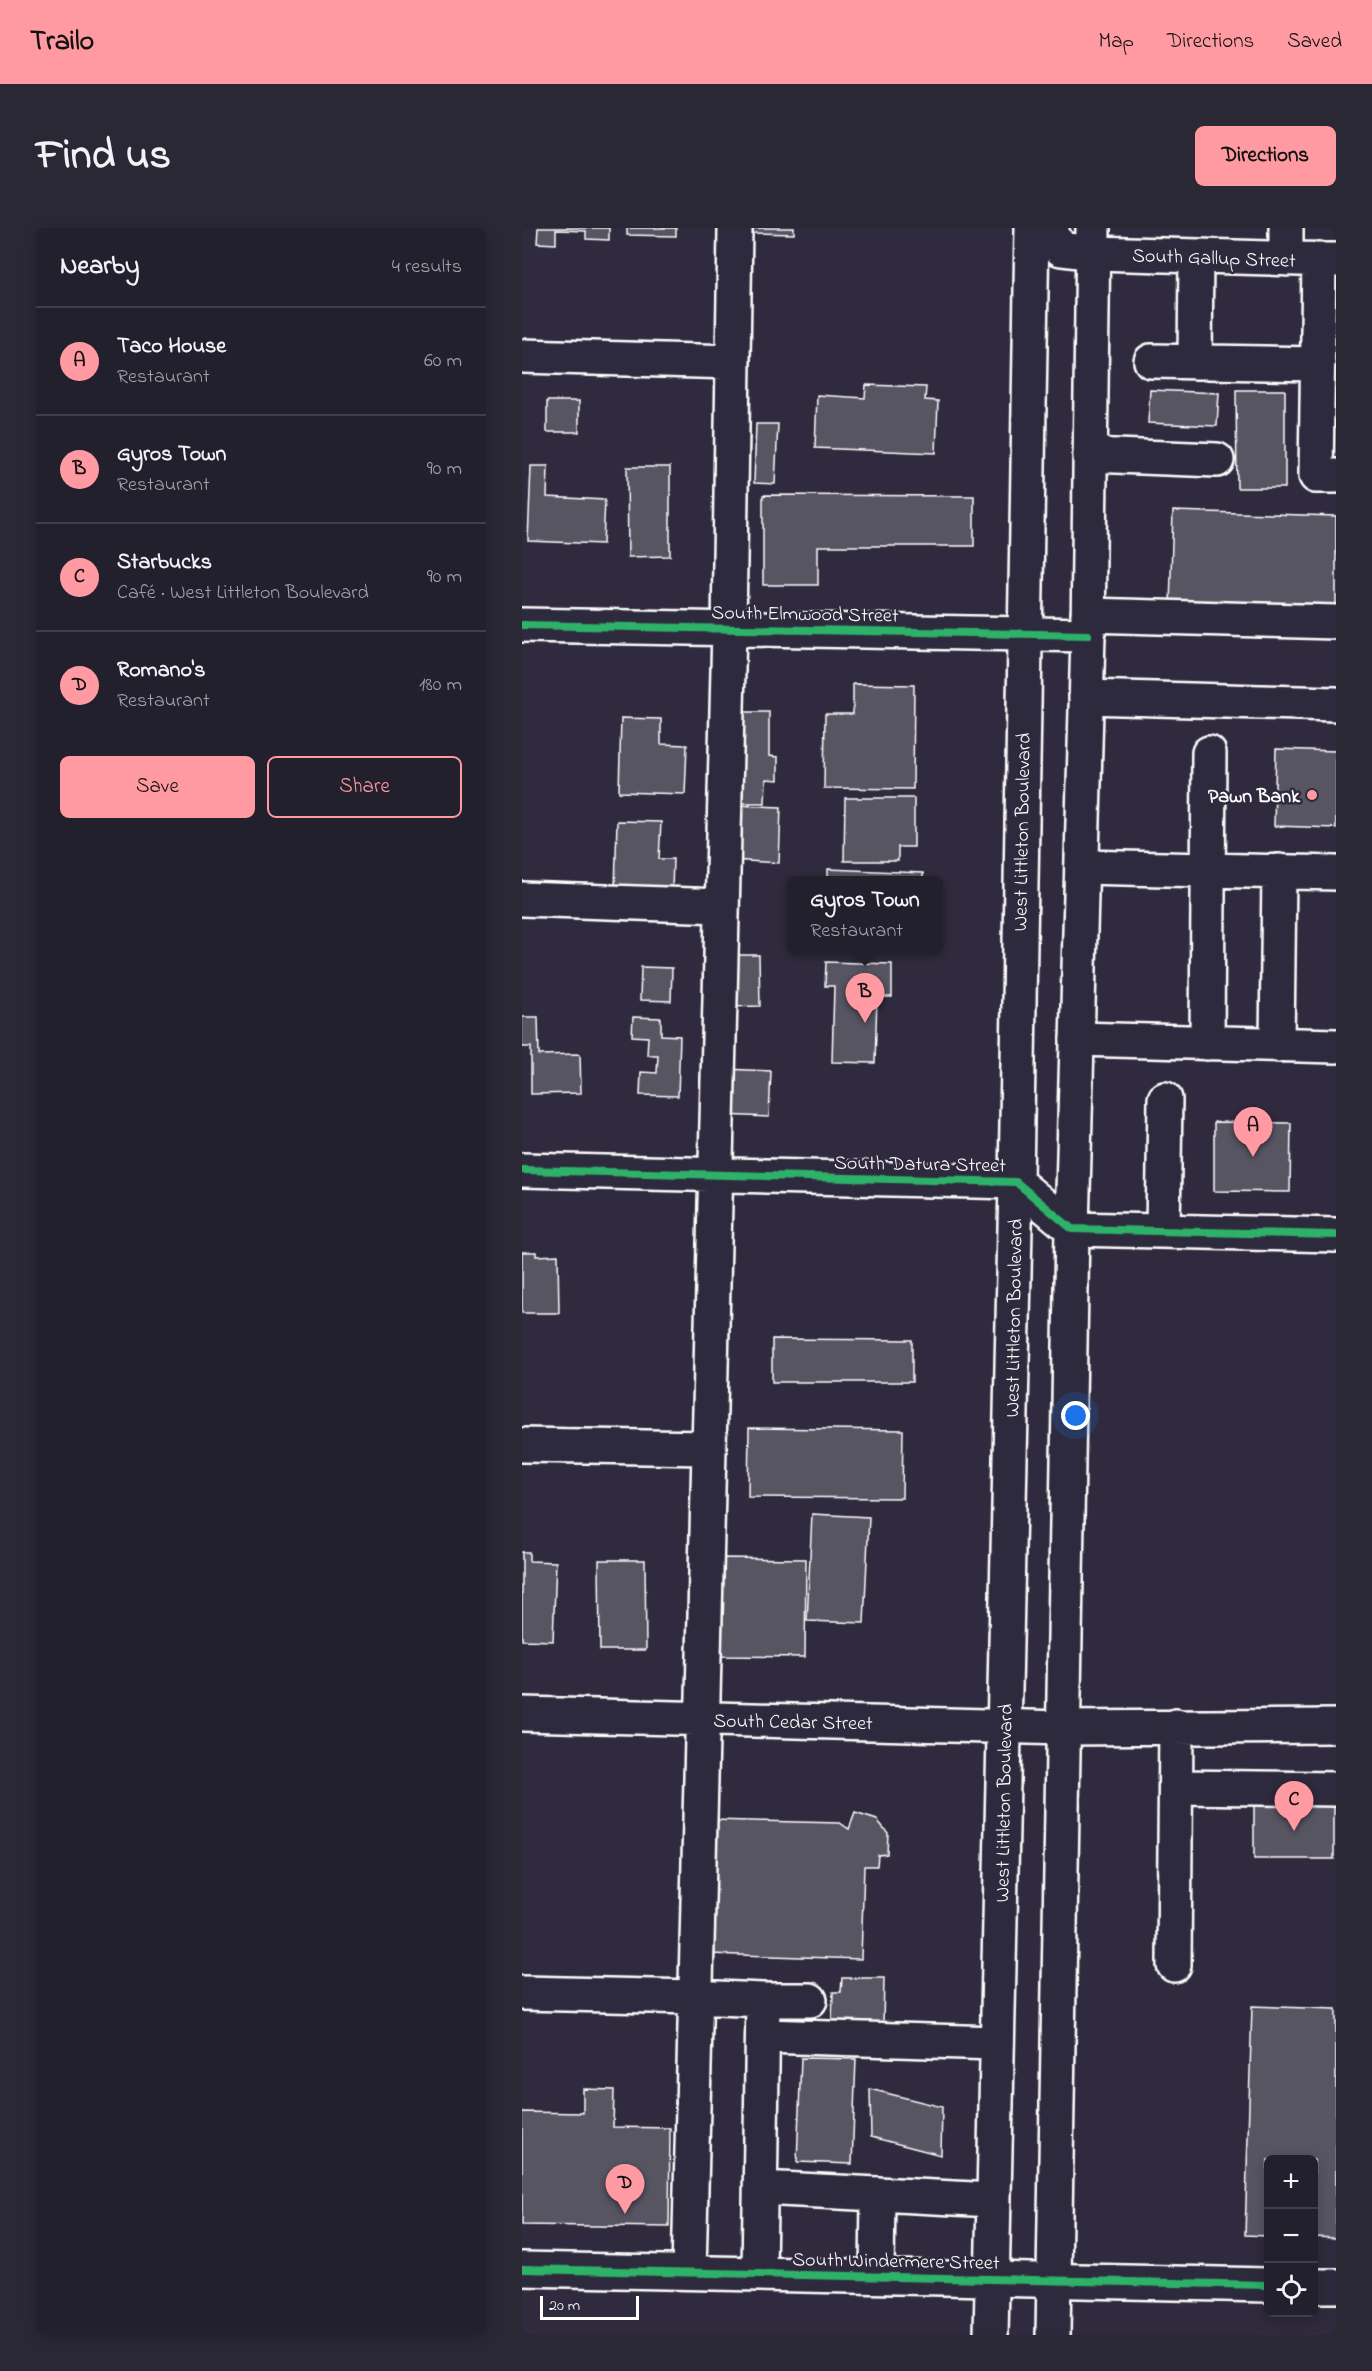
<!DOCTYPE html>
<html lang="en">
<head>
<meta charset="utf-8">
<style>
  :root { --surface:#23202e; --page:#2b2836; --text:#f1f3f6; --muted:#a3a3aa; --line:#403e4a; --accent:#ff9aa2 }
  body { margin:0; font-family:"Indie Flower",sans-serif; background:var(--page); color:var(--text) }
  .controls { position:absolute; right:18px; bottom:18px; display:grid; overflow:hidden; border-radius:9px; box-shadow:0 3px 15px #0003 }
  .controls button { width:54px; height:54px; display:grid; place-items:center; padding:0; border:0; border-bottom:2px solid var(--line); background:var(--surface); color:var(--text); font:30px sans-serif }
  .scale { position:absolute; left:18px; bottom:15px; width:99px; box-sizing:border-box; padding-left:6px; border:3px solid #fff; border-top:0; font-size:16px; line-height:21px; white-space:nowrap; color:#fff; -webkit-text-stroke:4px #2f2a3d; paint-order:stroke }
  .you { position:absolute; left:554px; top:1188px; width:21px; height:21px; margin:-15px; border:4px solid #fff; border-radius:50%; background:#1a73e8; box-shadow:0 0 0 9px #1a73e833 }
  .badge { display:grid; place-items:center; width:39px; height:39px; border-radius:50%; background:var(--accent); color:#111; font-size:20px; font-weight:700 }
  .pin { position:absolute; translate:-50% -50px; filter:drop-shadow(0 2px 3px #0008) }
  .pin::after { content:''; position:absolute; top:32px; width:21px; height:18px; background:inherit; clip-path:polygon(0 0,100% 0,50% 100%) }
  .popup { position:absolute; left:265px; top:648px; width:156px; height:78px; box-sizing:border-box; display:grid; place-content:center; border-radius:9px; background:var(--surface); filter:drop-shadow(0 2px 4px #0005); font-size:20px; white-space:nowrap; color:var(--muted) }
  .popup b { font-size:22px; color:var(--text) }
  .popup::after { content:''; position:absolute; left:50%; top:100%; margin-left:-12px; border:12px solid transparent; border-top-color:var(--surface) }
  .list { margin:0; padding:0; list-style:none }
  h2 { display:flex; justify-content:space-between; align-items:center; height:78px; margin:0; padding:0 24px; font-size:26px }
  h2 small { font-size:20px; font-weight:400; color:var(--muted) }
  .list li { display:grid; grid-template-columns:39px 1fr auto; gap:18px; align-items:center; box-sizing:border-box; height:108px; padding:0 24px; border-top:2px solid var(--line) }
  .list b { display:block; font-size:22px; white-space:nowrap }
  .list p { margin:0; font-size:20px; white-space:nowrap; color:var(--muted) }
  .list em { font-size:20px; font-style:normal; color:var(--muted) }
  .actions { display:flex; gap:12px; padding:18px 24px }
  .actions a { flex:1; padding:14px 0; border:2px solid var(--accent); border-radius:9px; text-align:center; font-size:21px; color:var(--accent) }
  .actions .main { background:var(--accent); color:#111 }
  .icon { flex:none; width:33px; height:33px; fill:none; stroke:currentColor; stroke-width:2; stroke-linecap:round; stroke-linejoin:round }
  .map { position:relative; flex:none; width:814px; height:2107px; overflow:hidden; border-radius:9px }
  header { display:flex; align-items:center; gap:36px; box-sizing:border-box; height:84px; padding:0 30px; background:var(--accent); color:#111 }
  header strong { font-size:28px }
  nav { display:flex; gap:33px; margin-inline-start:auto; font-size:21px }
  .intro { display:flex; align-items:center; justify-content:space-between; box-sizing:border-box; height:144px; padding:0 36px }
  h1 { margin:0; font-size:42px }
  .button { padding:15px 27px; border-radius:9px; background:var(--accent); color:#111; font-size:21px; font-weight:700 }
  main { display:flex; gap:36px; padding:0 36px }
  aside { flex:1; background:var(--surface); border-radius:9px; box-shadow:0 3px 15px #0003 }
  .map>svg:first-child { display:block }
  .building { fill:#595564; stroke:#fff; stroke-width:1.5 }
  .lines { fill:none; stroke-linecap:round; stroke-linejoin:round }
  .minor-casing { stroke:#fff; stroke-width:38 }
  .major-casing { stroke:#fff; stroke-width:38 }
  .minor { stroke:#2f2a3d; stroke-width:33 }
  .major { stroke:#2f2a3d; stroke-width:33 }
  .cycleway-casing { stroke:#2f2a3d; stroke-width:11 }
  .cycleway { stroke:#2db169; stroke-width:8 }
  .poi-dot { fill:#ff9aa2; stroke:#2f2a3d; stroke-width:2 }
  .labels { text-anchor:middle; stroke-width:5; stroke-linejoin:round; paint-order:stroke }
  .street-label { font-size:20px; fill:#fff; stroke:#2f2a3d }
  .poi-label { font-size:20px; font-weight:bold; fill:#fff; stroke:#2f2a3d; text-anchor:end }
</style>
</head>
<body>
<header>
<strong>Trailo</strong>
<nav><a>Map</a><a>Directions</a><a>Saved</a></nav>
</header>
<div class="intro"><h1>Find us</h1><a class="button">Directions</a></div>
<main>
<aside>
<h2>Nearby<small>4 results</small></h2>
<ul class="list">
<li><span class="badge">A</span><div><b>Taco House</b><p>Restaurant</p></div><em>60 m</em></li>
<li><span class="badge">B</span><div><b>Gyros Town</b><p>Restaurant</p></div><em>90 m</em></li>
<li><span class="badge">C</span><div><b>Starbucks</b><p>Café · West Littleton Boulevard</p></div><em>90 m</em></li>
<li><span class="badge">D</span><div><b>Romano's</b><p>Restaurant</p></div><em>180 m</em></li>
</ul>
<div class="actions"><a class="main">Save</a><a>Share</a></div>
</aside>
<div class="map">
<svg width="814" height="2107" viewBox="0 0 814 2107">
  <rect width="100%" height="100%" fill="#2f2a3d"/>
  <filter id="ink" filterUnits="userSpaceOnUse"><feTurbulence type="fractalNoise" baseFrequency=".0167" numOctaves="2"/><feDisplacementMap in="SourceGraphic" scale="12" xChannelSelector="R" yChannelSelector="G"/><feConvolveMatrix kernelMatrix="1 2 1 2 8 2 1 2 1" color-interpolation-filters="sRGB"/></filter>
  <g filter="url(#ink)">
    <path class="building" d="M16,0H87V12L64,11V3L34,2V16L15,15Z
      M105,0H154V8L105,7Z
      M231,0H272V6L231,5Z
      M344,157L404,159L403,172L416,173L414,225L293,220L295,167L343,170Z
      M628,162L697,165L695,198L626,195Z
      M714,162H763V260H715Z
      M25,173H57V204H25Z
      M234,196H256L253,256L232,255Z
      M9,238H26L25,269L83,272L81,316L6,313Z
      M105,239H148V328L106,329Z
      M241,267L452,268V318H296V357H241Z
      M651,283L814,288V383L648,378Z
      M331,456L392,457L391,561L302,560L303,486H331Z
      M212,484H247V528L256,529V552L244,551L243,575H212Z
      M99,490L139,491V516L165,517L163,566L97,564Z
      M754,521L814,523V600L752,598Z
      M323,570H392V619H376V633H322Z
      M211,577L259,579L257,635L209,632Z
      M95,593L139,594L137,631H151L150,663L93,661Z
      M306,641L401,645V652H306Z
      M206,727H237L238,778L207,779Z
      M304,734L370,736V769H355L353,835L310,834L312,758H303Z
      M119,739L150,740L149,773L118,772Z
      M0,789H16L17,827L58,826L59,865L9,866V819H0Z
      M111,789L139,790V807L158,808L156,868L118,867L119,844L135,845L136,827H125L126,809L110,808Z
      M203,841L249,843L247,889L201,887Z
      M692,894L769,895L768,964L692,963Z
      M0,1024H14V1028L36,1027L37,1085H0Z
      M250,1111L390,1112V1154H250Z
      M227,1200L381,1202L380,1270L226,1269Z
      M290,1286L347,1289L342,1395L285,1393Z
      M0,1324H7V1333L34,1334L31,1413L0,1412Z
      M194,1330L284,1331L283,1429L193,1428Z
      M77,1332H123L124,1422H78Z
      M732,1575H812V1631H732Z
      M333,1585L355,1592L366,1605L365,1626L356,1627L355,1638H342L339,1731L186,1726L190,1592L318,1595L327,1601Z
      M320,1750H362L361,1797H310L311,1764H319Z
      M730,1778L814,1781V2010L792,2009V1932H746V2008L723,2007Z
      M279,1830L334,1831L330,1936L275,1934Z
      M61,1861L92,1862L91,1899L148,1900L147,1999L0,1997V1884L61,1885Z
      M348,1861L420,1879L419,1927L349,1909Z"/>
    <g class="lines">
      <defs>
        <path id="minor" d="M571,25L814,32
          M764,31V0
          M797,31L794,248H814
          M0,128L211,134
          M629,133L796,136
          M673,134L674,28
          M568,227L695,232
          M566,387L814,394
          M0,397L566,407
          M564,469L814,476
          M560,639L814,645
          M0,671L200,678
          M555,811L814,818
          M685,815L687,525
          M755,817L757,643
          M0,942L494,954L550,1001L814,1007
          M641,1003L643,871
          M0,1217L186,1220
          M0,1486L541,1500L814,1498
          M655,1559L814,1561
          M652,1737L654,1498
          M0,1765L173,1769L241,1772L237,2046
          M241,1772H288
          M241,1808L475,1815
          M239,1960L471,1972
          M0,2041L746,2057
          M167,2044L207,400L213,0
          M355,2048L356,1966
          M792,2058H814"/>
        <path id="major" d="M530,0V6L539,21L571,25
          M469,2107L494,954L510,0
          M531,2107L550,1001L566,407L571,0"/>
      </defs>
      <use href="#minor" class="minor-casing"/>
      <use href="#major" class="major-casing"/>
      <use href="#minor" class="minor"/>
      <use href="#major" class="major"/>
      <defs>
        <path id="cycleway" d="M0,397L566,407
          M0,942L494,954L550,1001L814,1007
          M0,2041L746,2057"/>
      </defs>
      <use href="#cycleway" class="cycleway-casing"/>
      <use href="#cycleway" class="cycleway"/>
    </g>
  </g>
  <circle class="poi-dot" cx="790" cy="567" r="6"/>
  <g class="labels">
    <g class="street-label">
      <text transform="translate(692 29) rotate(2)" y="7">South Gallup Street</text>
      <text transform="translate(283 385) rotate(1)" y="7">South Elmwood Street</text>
      <text transform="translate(499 604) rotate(-89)" y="7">West Littleton Boulevard</text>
      <text transform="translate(398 935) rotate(1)" y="7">South Datura Street</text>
      <text transform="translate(491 1090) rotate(-89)" y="7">West Littleton Boulevard</text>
      <text transform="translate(271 1493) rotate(1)" y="7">South Cedar Street</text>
      <text transform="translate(481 1575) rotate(-89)" y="7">West Littleton Boulevard</text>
      <text transform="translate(374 2032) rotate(1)" y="7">South Windermere Street</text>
    </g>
    <g class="poi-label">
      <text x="778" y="574">Pawn Bank</text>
    </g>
  </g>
</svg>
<div class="controls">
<button>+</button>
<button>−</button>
<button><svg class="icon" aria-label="locate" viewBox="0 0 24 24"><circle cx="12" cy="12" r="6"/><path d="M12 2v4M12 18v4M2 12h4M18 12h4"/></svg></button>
</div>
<div class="scale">20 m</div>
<div class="you"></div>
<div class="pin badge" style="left:731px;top:929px">A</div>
<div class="pin badge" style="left:343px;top:795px">B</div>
<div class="popup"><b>Gyros Town</b>Restaurant</div>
<div class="pin badge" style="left:772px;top:1603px">C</div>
<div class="pin badge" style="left:103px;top:1986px">D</div>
</div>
</main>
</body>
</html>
